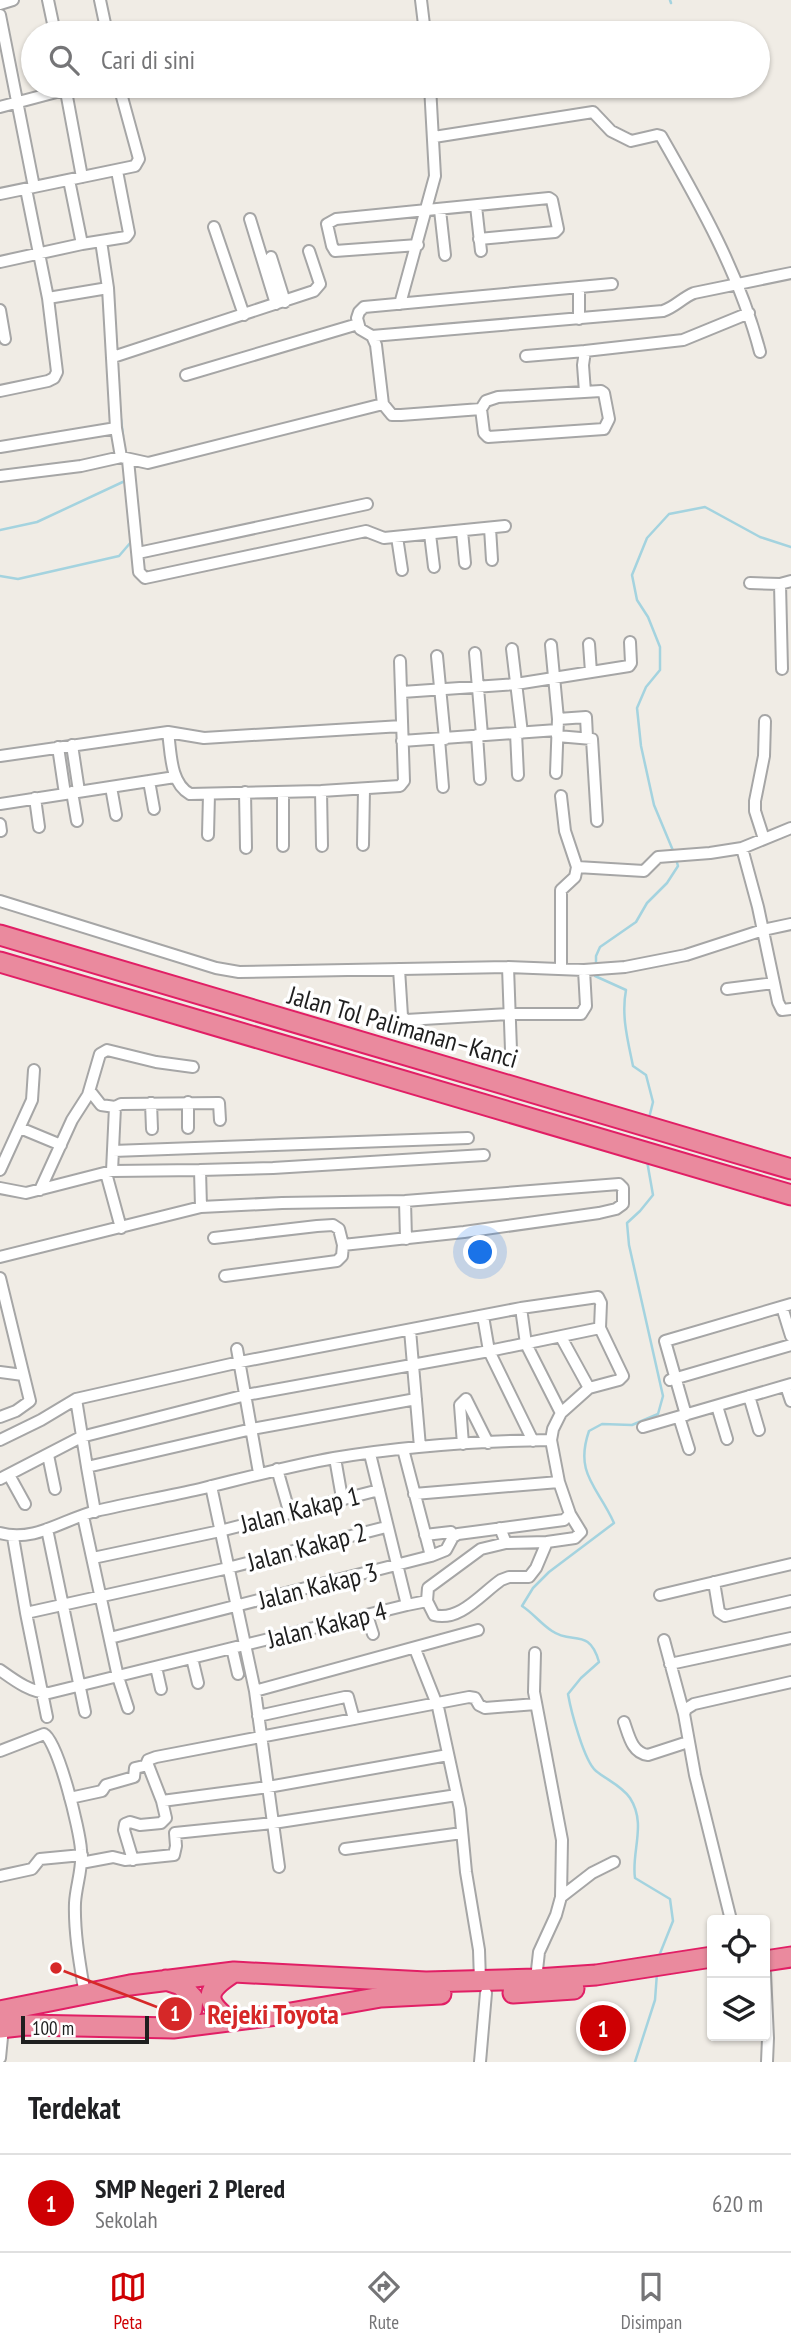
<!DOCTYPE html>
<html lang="id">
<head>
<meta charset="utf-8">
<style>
  :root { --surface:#fff; --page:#f2f2f2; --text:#202124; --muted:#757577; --line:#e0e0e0; --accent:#ce0003 }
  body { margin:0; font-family:"PT Sans Narrow",sans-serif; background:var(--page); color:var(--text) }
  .controls { position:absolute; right:21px; bottom:21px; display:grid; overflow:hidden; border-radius:7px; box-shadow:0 2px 5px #0004 }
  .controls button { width:63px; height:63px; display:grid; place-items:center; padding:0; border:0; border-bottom:2px solid var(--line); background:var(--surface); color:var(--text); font:35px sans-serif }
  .scale { position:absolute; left:21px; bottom:18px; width:128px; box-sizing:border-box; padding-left:7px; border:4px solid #1f1f1f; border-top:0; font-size:19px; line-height:24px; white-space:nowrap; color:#1f1f1f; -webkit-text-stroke:5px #fff; paint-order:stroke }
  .you { position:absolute; left:481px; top:1253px; width:24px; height:24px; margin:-18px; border:5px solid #fff; border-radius:50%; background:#1a73e8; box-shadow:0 0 0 10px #1a73e833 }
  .badge { display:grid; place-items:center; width:46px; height:46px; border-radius:50%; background:var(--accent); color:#fff; font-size:23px; font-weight:700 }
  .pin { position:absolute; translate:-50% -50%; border:4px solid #fff; box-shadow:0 2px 7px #0006 }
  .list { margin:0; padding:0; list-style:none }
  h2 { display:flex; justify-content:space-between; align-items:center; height:91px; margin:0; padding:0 28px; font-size:30px }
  h2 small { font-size:23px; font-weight:400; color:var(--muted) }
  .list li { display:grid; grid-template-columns:46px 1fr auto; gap:21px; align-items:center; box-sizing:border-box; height:98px; padding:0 28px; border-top:2px solid var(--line) }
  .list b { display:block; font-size:26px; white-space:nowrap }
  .list p { margin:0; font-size:23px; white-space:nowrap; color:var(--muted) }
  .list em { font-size:23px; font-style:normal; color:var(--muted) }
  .icon { flex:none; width:38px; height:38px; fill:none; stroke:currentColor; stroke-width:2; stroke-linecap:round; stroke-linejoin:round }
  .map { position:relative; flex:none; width:791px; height:2062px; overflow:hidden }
  .search { position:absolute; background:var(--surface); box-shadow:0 2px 5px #0004; left:21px; right:21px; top:21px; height:77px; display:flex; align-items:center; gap:18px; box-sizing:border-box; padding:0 24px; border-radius:38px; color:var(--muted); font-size:26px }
  .sheet { height:189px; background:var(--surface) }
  nav { display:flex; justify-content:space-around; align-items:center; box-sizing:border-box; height:98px; border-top:2px solid var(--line); background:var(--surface); font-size:19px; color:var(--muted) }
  nav a { display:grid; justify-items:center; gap:4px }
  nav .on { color:var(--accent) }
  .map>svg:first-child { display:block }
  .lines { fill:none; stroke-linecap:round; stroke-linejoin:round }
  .stream { stroke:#a4d3df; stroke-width:2.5 }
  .street-casing { stroke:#a6a6a6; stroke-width:14 }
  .highway-casing { stroke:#e11f65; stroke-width:23 }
  .street { stroke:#fff; stroke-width:10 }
  .highway { stroke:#ea8a9e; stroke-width:19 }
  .labels { text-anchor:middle; stroke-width:7; stroke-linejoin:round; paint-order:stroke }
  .street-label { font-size:26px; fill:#1f1f1f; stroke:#fff }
  .leader { fill:none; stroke:#d62828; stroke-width:2.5 }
  .callout-dot { fill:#d62828; stroke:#fff; stroke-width:2.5 }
  .mark-label { font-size:21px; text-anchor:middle; font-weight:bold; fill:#fff }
  .callout-label { font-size:28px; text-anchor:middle; font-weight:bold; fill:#d62828; stroke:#fff; stroke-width:7; stroke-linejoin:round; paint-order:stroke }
</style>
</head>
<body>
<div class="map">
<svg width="791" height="2062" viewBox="0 0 791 2062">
  <rect width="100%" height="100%" fill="#f0ece5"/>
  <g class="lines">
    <path class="stream" d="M670,0L671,3
      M121,419L123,436
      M0,530L37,522L127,480
      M0,576L18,579L119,556L131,542
      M674,853L654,805L641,746L637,708L646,687L660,670V647L648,617L637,600L632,575L647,538L669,514L705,507L760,537L791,547
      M596,965V956L600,947L636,922L647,903L667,883L678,866L676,859
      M596,971L595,976L626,990C621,1016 628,1041 633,1066L646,1075L653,1102L649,1118
      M647,1161L653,1195L640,1211L627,1223L629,1245L663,1396L658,1414L632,1425L602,1424L589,1431C574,1474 598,1487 614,1523L549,1572L533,1588L522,1606C533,1613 541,1624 552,1631C572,1645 589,1627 599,1662L581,1678L568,1694C571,1711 584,1761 596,1771C607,1780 622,1786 630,1798C647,1824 631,1852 635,1878L670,1899L673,1921L659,1956
      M635,2062L655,2000L657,1973"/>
    <defs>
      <path id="street" d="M48,0L55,33
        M100,0L107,33
        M421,0L425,33
        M0,4L13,0
        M0,15L34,187
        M65,86L82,177
        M0,107L79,86
        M434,137L593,112L611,131L631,141L657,135L661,136C700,204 740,275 760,352
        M69,180L82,244
        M0,194L135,166L139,159L119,86
        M476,206L481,251
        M440,210L445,255
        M250,219L276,304
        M214,227L244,315
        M418,245L335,251L332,246L327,224L336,219L549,198L552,200L558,229L555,232L479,239
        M271,257L285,302
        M0,262L82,244L126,237L129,233L117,171
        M579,287V319
        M48,298L108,288
        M400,304L435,176L430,86
        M0,310L5,339
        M372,336L663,311C675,307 682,298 694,293L791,273
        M526,356L585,351
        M113,357L314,291L320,284L309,251
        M186,375L358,324
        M0,391L48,381L54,378L57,372L48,298L26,189
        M585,392L583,365L585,351L683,340L749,313
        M383,404L376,345L372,336L360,329L357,318L359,312L364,307L612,284
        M116,428L121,457
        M0,447L116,428L108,288L101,241
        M128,460L139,572L145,578L366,531L384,538L505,526
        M0,476L81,466L121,457L148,463L383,404L392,415H401L481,409L486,401L498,397L601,391L604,393L609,419L604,429L488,437L484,433L481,409
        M490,528L492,560
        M462,531L465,563
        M430,534L434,567
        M397,537L402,570
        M138,553L367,504
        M750,583L780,584L791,581
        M780,584L782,669
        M589,644L591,672
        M551,645L558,719L556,773
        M512,649L522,733
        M475,653L482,735
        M437,656L445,739
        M402,692L516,684L629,666L631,663L630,642
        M558,719L586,717L587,737
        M168,732C171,753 170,783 190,794L321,791L400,786L404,781L400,661
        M516,733L518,775
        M477,735L480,779
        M557,736L592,739L597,821
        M439,739L443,787
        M402,741L557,730
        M72,745L79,791
        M58,747L65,794
        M0,756L168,732L204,738L402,726
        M149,781L154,809
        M111,787L116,815
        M321,791L322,846
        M72,792L77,821
        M245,792L246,848
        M561,796L565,831L577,867
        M35,798L39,827
        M0,804L175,777
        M0,824L1,831
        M208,835L209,794
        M764,839L755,811V801L764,756L765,721
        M363,845L364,789
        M283,846V792
        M742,848L758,907L778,1002L782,1010L791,1009
        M0,901L216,968L239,972L508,967L584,970L625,967L686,955L763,930L791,924
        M508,967L511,1050
        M399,969L402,1016L406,1020L509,1014H581L586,1006L584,970
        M561,969V890L575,877L577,867L644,871L658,857L710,853L742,848L791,828
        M727,989L774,983
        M90,1091L101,1105L115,1107L121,1104L219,1103L220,1120
        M188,1102V1128
        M151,1103L152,1129
        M20,1128L61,1145
        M113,1151L468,1138
        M0,1170L32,1100L34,1070
        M200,1170L273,1168L484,1155
        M112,1171L115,1107
        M106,1173L121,1228
        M0,1188L26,1193L112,1171L200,1170L201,1207
        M40,1190L72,1120L88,1095L100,1054L107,1050L156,1062L193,1067
        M405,1201L406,1239
        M214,1238L317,1226L333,1225L339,1229L343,1245L342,1256L337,1261L225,1276
        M0,1257L201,1207L282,1203L405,1201L619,1184L623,1188V1204L616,1209L599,1213L464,1232L343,1245
        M0,1278L30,1401L16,1411L0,1417
        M782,1307L791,1336
        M521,1308L526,1344L561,1413
        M483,1316L489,1351L533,1441
        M410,1330L420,1447
        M561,1337L589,1388
        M237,1349L259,1473
        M0,1372L23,1375
        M670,1380L791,1345
        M786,1386L791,1401
        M749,1396L759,1430
        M76,1399L87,1467
        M717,1406L727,1439
        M686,1415L665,1341L791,1304
        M679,1417L689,1449
        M643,1427L791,1384
        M0,1440L41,1420L76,1399L240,1362L521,1308L598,1297L601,1303L600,1328L623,1376L619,1380L589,1388L561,1413L553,1429L551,1440L559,1482L570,1514L581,1532L575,1538L547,1542
        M463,1444L460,1405L466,1399L488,1443
        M403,1449L431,1556
        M370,1454L407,1605
        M48,1455L55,1489
        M335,1458L342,1498
        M277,1469L289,1511
        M9,1475L25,1504
        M0,1479L81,1437L246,1395L489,1351L600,1328
        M211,1486L255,1691L279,1867
        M414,1494L559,1482
        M95,1512L87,1467L252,1429L416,1399
        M83,1516L118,1677L128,1708
        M47,1529L85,1712
        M0,1533C34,1543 64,1519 96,1511C130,1503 165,1497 200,1489C245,1478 289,1466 334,1458C406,1446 479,1441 551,1440
        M425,1535L451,1532L455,1536
        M13,1537L26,1613L47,1717
        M93,1558L220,1531L379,1490
        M714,1582L719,1612L725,1616L791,1601
        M660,1595L791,1564
        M427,1601L428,1588L481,1549L506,1543
        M26,1613L224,1569L386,1527
        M367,1615L373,1634
        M110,1638L431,1556L446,1550L453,1537L458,1534L564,1520L570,1514
        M664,1640L684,1714
        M232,1648L238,1674
        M415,1649L438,1707L460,1809L466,1872L479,1950L480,1981
        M535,1653L534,1692L562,1840L561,1897
        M192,1658L198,1683
        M670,1664L791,1638
        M156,1667L161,1689
        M0,1670C14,1680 31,1693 49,1693L407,1605L427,1601L434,1615C460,1622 482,1593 501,1580L509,1577H529L536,1568L547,1542L506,1543L500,1528
        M255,1691L478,1630
        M258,1716L345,1697H348L354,1719
        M624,1722C629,1736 632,1753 648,1755L688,1742
        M0,1751L44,1734C58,1741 80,1831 81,1850C83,1868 76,1885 75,1903C74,1933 80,1965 85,1995
        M146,1765L148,1760L156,1757L469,1697L475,1698L479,1705L485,1708L536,1704
        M70,1798L102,1791L106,1785L134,1777L135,1768L148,1765L162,1801L268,1787L448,1755
        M345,1849L462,1833
        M133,1860L124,1830L125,1824L130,1822L140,1825L161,1823L166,1818L162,1801
        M81,1863L113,1857L125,1860L174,1855L176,1846L175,1833L273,1823L457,1795
        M0,1876L32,1869L40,1859L82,1855
        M731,1920L695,1775L684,1714L686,1709L694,1704L791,1682
        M765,1973L768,2038L767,2062
        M536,1979L539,1952L556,1915L561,1897L592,1873L614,1862
        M0,2058L3,2027
        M480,2062L486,1993"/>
      <path id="highway" d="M0,935L791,1169
        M0,962L791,1195
        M765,1961L791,1957
        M166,1980L181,1985L193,1998L192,2009L173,2028
        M513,1993L574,1989
        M0,2011L130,1985L234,1972L426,1982L536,1979L596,1975L712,1957
        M230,2021C202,2000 206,1990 234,1972
        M0,2028L27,2025L173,2028L285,2014L381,1997L441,1994"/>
    </defs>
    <use href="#street" class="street-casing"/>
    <use href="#highway" class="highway-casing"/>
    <use href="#street" class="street"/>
    <use href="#highway" class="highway"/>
  </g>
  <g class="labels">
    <g class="street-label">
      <text transform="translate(403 1027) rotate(16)" y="9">Jalan Tol Palimanan–Kanci</text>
      <text transform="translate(300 1510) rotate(-14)" y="9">Jalan Kakap 1</text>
      <text transform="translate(307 1547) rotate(-15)" y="9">Jalan Kakap 2</text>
      <text transform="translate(318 1586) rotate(-14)" y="9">Jalan Kakap 3</text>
      <text transform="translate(327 1625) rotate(-14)" y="9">Jalan Kakap 4</text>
    </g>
  </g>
  <path class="leader" d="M56 1968L175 2014"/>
  <g class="callout-dot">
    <circle cx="56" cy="1968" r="7"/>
    <circle cx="175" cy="2014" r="18"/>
  </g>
  <g class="mark-label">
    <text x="175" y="2021">1</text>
  </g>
  <g class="callout-label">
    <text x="273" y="2024">Rejeki Toyota</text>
  </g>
</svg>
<div class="controls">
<button><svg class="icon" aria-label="locate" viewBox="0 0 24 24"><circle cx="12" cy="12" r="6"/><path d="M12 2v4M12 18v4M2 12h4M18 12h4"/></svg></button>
<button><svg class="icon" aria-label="layers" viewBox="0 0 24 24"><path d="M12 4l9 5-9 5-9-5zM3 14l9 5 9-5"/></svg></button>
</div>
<div class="scale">100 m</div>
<div class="you"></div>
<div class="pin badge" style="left:603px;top:2028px">1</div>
<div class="search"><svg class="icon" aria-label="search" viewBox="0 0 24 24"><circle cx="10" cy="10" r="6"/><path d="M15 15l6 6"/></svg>Cari di sini</div>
</div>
<section class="sheet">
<h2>Terdekat<small></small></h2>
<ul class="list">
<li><span class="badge">1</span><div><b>SMP Negeri 2 Plered</b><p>Sekolah</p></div><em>620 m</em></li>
</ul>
</section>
<nav>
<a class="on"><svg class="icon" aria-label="map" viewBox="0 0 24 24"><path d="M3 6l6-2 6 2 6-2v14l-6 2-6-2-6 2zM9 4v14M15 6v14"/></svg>Peta</a>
<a><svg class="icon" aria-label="directions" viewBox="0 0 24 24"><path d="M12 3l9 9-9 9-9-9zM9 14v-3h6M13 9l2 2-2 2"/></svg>Rute</a>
<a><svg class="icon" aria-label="saved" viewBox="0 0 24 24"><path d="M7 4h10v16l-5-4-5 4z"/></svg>Disimpan</a>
</nav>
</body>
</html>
